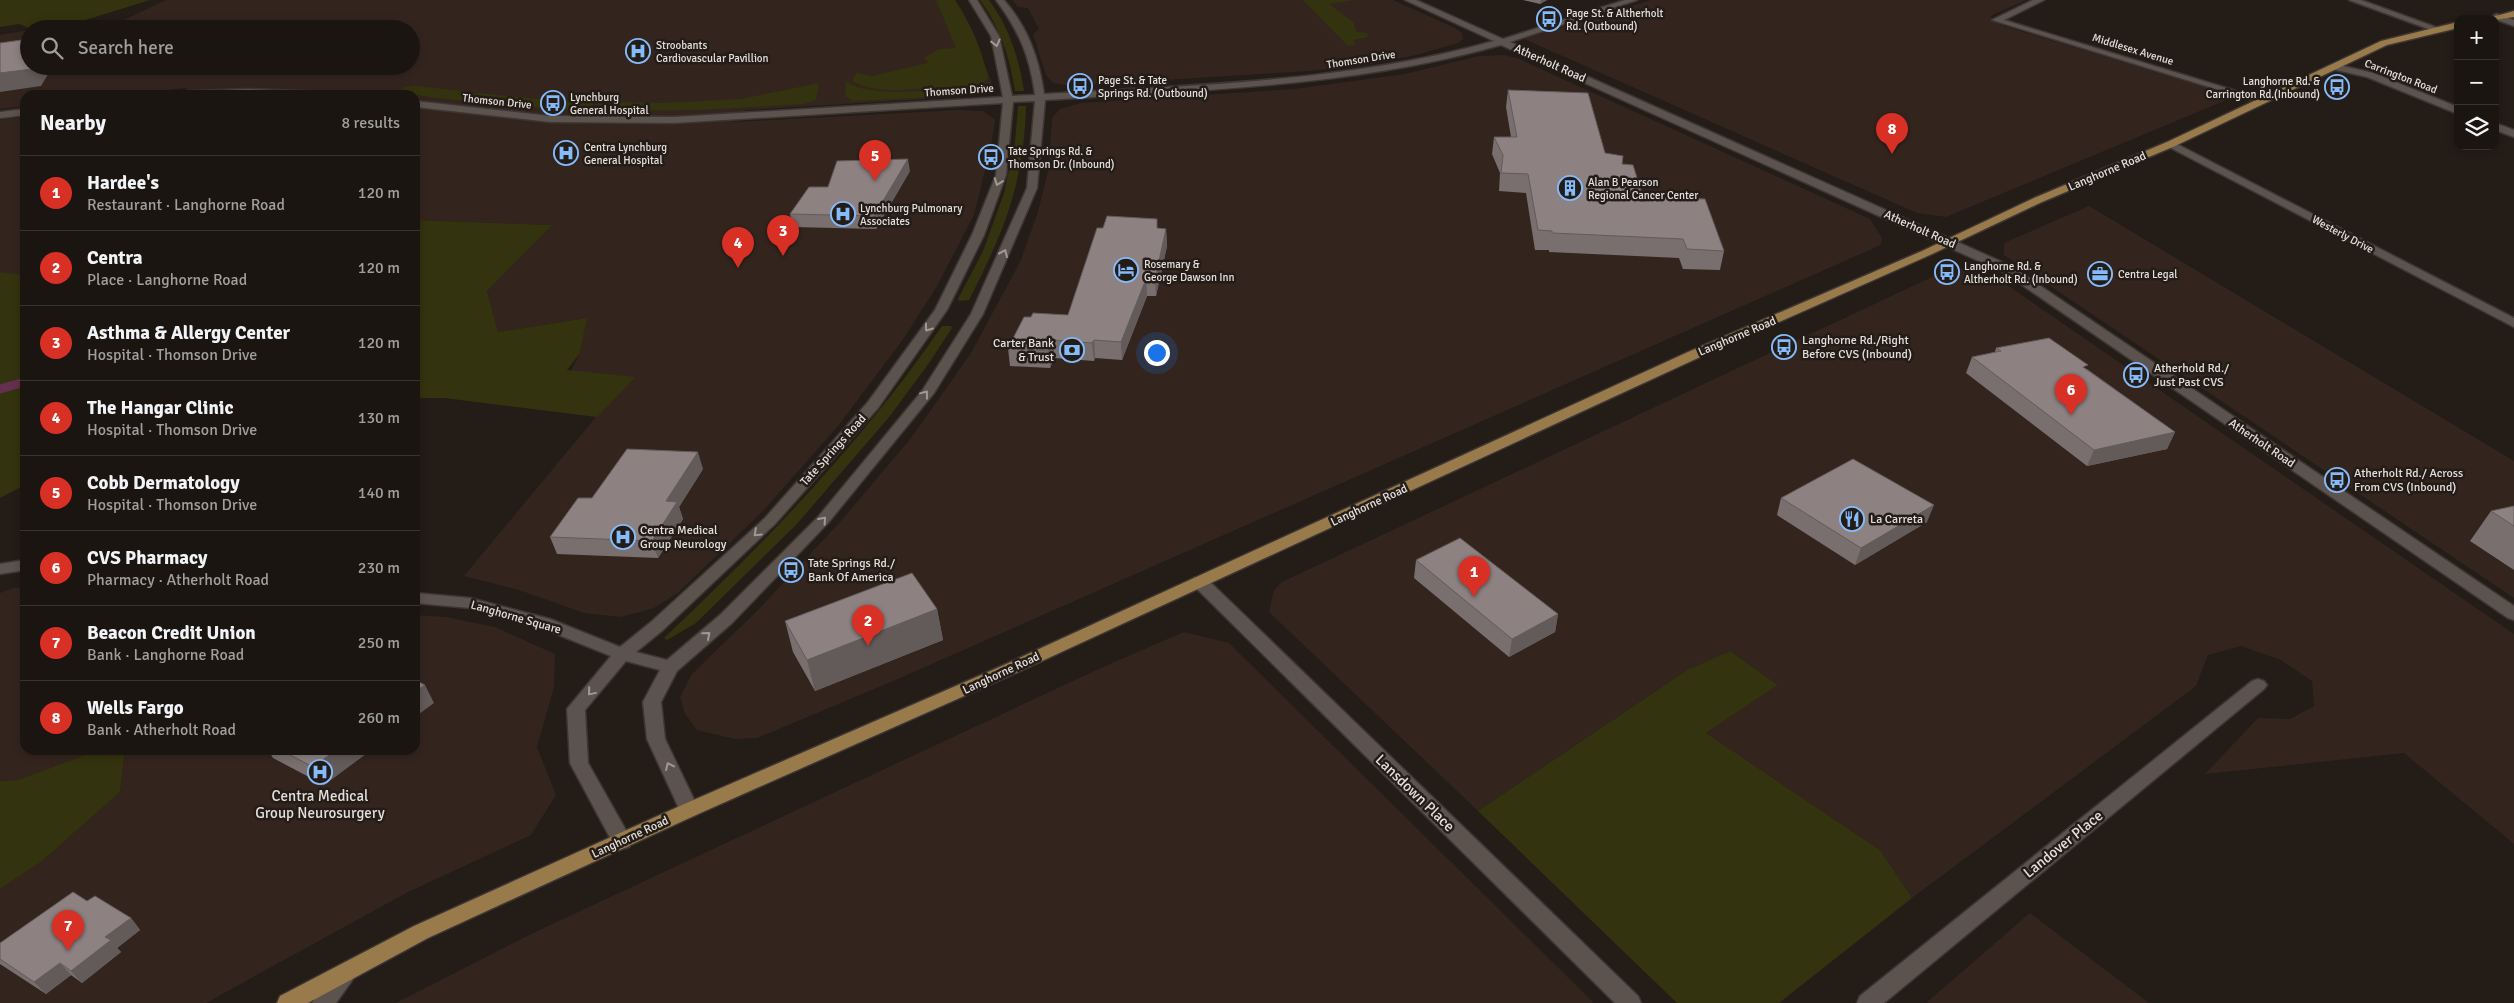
<!DOCTYPE html>
<html lang="en">
<head>
<meta charset="utf-8">
<style>
  :root { --surface:#1b1511; --page:#28221f; --text:#f1f3f6; --muted:#a09f9f; --line:#393431; --accent:#d93025 }
  body { margin:0; font-family:Signika,sans-serif; background:var(--page); color:var(--text) }
  .controls { position:absolute; right:15px; top:15px; display:grid; overflow:hidden; border-radius:10px; box-shadow:0 2px 8px #0003 }
  .controls button { width:45px; height:45px; display:grid; place-items:center; padding:0; border:0; border-bottom:1px solid var(--line); background:var(--surface); color:var(--text); font:25px sans-serif }
  .you { position:absolute; left:1156px; top:352px; width:18px; height:18px; margin:-12px; border:4px solid #fff; border-radius:50%; background:#1a73e8; box-shadow:0 0 0 8px #1a73e833 }
  .badge { display:grid; place-items:center; width:32px; height:32px; border-radius:50%; background:var(--accent); color:#fff; font-size:16px; font-weight:700 }
  .pin { position:absolute; translate:-50% -41px; filter:drop-shadow(0 1px 2px #0008) }
  .pin::after { content:''; position:absolute; top:26px; width:18px; height:15px; background:inherit; clip-path:polygon(0 0,100% 0,50% 100%) }
  .list { margin:0; padding:0; list-style:none }
  h2 { display:flex; justify-content:space-between; align-items:center; height:65px; margin:0; padding:0 20px; font-size:21px }
  h2 small { font-size:16px; font-weight:400; color:var(--muted) }
  .list li { display:grid; grid-template-columns:32px 1fr auto; gap:15px; align-items:center; box-sizing:border-box; height:75px; padding:0 20px; border-top:1px solid var(--line) }
  .list b { display:block; font-size:19px; white-space:nowrap }
  .list p { margin:0; font-size:16px; white-space:nowrap; color:var(--muted) }
  .list em { font-size:16px; font-style:normal; color:var(--muted) }
  .icon { flex:none; width:28px; height:28px; fill:none; stroke:currentColor; stroke-width:2; stroke-linecap:round; stroke-linejoin:round }
  .map { position:relative; flex:none; width:2514px; height:1003px; overflow:hidden }
  .search { position:absolute; background:var(--surface); box-shadow:0 2px 8px #0003; left:20px; top:20px; width:400px; height:55px; display:flex; align-items:center; gap:12px; box-sizing:border-box; padding:0 18px; border-radius:28px; color:var(--muted); font-size:19px }
  .panel { position:absolute; background:var(--surface); box-shadow:0 2px 8px #0003; left:20px; top:90px; width:400px; height:665px; border-radius:15px }
  .map>svg:first-child { display:block }
  .built { fill:#33251e }
  .green { fill:#33330f }
  .lines { fill:none; stroke-linecap:round; stroke-linejoin:round }
  .stream-far1 { stroke:#65304f; stroke-width:7 }
  .stream { stroke:#65304f; stroke-width:9 }
  .minor-casing { stroke:#3d3634; stroke-width:3 }
  .major-casing { stroke:#3d3634; stroke-width:3 }
  .minor { fill:#5d534e; fill-rule:evenodd }
  .major { fill:#987a4b; fill-rule:evenodd }
  .wall { fill:#796f6f }
  .shaded-wall { fill:#635a5a }
  .building { fill:#8d8181; stroke:#635a5a }
  .oneway { stroke:#a19995 }
  .labels { text-anchor:middle; stroke-width:5; stroke-linejoin:round; paint-order:stroke }
  .far-poi-label { font-size:11px; fill:#e5dfdc; stroke:#241c17; text-anchor:start }
  .far-street-label { font-size:11px; fill:#e5dfdc; stroke:#241c17 }
  .street-label { font-size:12px; fill:#e5dfdc; stroke:#241c17 }
  .poi-label { font-size:12px; fill:#e5dfdc; stroke:#241c17; text-anchor:start }
  .near-street-label { font-size:15px; fill:#e5dfdc; stroke:#241c17 }
  .near-poi-label { font-size:15px; fill:#e5dfdc; stroke:#241c17 }
</style>
</head>
<body>
<div class="map">
<svg width="2514" height="1003" viewBox="0 0 2514 1003">
  <rect width="100%" height="100%" fill="#241c17"/>
  <path class="built" d="M166,0H952L973,36L992,83L984,90L943,98L746,110L732,122L959,110L983,111L995,120L991,146L974,215L937,286L904,338L838,426L763,511L679,592L654,608L621,617L584,613L519,590L464,576L596,417L635,378L571,371L580,353L587,318L498,332L487,291L552,225L415,220V95H182L187,88L117,95H25V106L0,109V35L29,30V66H411V29H39L79,22L109,27Z
    M1012,0H1393L1455,28L1462,33L1463,39L1458,43L1416,55L1361,66L1308,71L1070,86L1053,83L1046,75L1033,34L1039,29L1028,8L1018,7Z
    M1651,0H2026L1990,16L2000,25L2224,93L2231,98L1946,217L1917,213L1524,39Z
    M1505,55L1519,59L1870,219L1882,238L1881,245L891,682L757,738L735,739L697,730L685,714L680,697L692,674L757,611L841,521L911,438L971,353L1020,262L1038,212L1049,167L1052,118L1060,109L1081,103L1294,89L1405,74L1479,56Z
    M25,117V275L0,272V120Z
    M2089,206L2514,461V598L2004,255V243Z
    M1949,269H1968L1994,276L2514,634V844L2404,753L2205,774L2258,718L2290,719L2314,706L2312,681L2281,660L2241,646L2208,655L2196,686L1912,898L1880,850L1706,733L1778,685L1730,651L1687,670L1478,811L1269,612L1274,590L1282,582Z
    M13,588H25V750H98L18,780L0,781V593Z
    M415,615L446,617L495,627L555,654L554,687L537,747L556,795L531,835L408,892L206,1003H0V889L41,862L120,792L125,750H415Z
    M1184,632L1229,643L1594,1003H396L529,935L1103,667Z
    M2030,913L2149,1003H1926Z"/>
  <path class="green" d="M0,0H150L79,22L29,28L19,24L0,27Z
    M936,0H955C971,24 982,50 988,78C983,83 970,90 963,90C959,91 953,87 948,87C917,87 882,97 852,81L856,73L872,76L928,63L924,58L939,49L956,48Z
    M980,0H989C1009,27 1019,58 1024,91H1015C1010,58 1000,27 980,0Z
    M1303,0H1355L1329,4L1354,23L1356,32L1367,33L1368,37L1353,40L1355,45L1348,46Z
    M846,81C873,103 952,82 962,96L853,101L845,96Z
    M819,83L816,100L804,104L699,110L589,111L599,102L665,103L741,99Z
    M412,86H417L469,92L463,101L400,93L404,89L400,88Z
    M476,93L548,100L544,103L559,104L565,101L596,102L585,111L470,102L468,98Z
    M1018,106H1026C1024,183 1004,232 969,300L959,301L958,299L983,251L1004,193L1015,142Z
    M415,220L552,225L487,291L498,332L587,318L580,353L567,370L636,377L597,417L444,398H415Z
    M0,272L25,275V485L0,498Z
    M942,326H951L952,328L929,363L890,416L796,525L696,623L667,640L664,638C766,542 863,441 942,326Z
    M1730,651L1778,685L1706,733L1880,850L1912,898L1779,1003H1677L1478,811L1687,670Z
    M98,750H125L120,792L41,862L0,889V781L18,780Z"/>
  <g class="lines">
    <path class="stream-far1" d="M20,383L25,382"/>
    <path class="stream" d="M0,389L25,382"/>
    <defs>
      <path id="minor" d="M969,0H977L999,36L1012,96L1035,95C1030,56 1019,31 996,0H1004C1028,28 1039,58 1044,94C1195,85 1348,82 1494,41L1405,0H1416L1503,39L1625,0H1637L1510,42L2011,266L2514,606V620L2508,618L2003,272L1501,45C1353,87 1198,90 1045,100L1037,188L983,314L934,393L828,523L732,623L677,671L661,702L665,739L699,810L696,815L689,818L682,815L647,739L643,702L660,670L626,661L585,710L588,763L632,841L629,847L622,849L615,847L570,763L567,709L611,656L539,627L470,608L415,603V593L470,598L550,619L620,647L651,622L765,518L868,402L935,310L972,235L996,175L1003,103L674,123L550,122L415,107V101L550,116L674,117L1003,97L991,36ZM1035,101L1027,188L971,314L922,391L818,517L720,615L667,660L636,652L663,630L775,524L878,408L947,310L984,235L1006,175L1013,102Z
        M2033,0H2044L2004,20L2269,101L2261,103L1992,20Z
        M2349,0H2361L2441,29L2434,31Z
        M2497,14L2514,20V26L2494,19V15Z
        M2335,64L2373,73L2458,107V114L2367,77L2332,69V65Z
        M248,89L328,92L333,95H164L169,92Z
        M25,109V115L0,118V112Z
        M2495,123L2514,130V137L2495,130Z
        M2171,141L2514,318V327L2167,146L2166,144Z
        M25,560V570L0,574V564Z
        M1200,577L1206,578L1638,996L1641,1003H1615L1194,586L1192,582L1194,578Z
        M2258,679L2264,681L2267,685L2264,689L1884,1003H1857L1860,996L2252,681Z
        M345,966L353,968L356,975L336,1003H312L337,968Z"/>
      <path id="major" d="M2514,11V17L2495,20L2485,19Z
        M2458,22V28L2387,45L2175,146L2042,202L1930,255L1698,358L1016,673L696,815L428,938L308,1003H277L280,996L414,926L682,805L1004,665L1688,352L1922,251L2034,198L2167,142L2381,41Z"/>
    </defs>
    <use href="#minor" class="minor-casing"/>
    <use href="#major" class="major-casing"/>
    <use href="#minor" class="minor"/>
    <use href="#major" class="major"/>
  </g>
  <path class="wall" d="M1523,0H1547L1540,4Z
    M1508,90L1622,164L1643,197L1724,251L1720,270L1683,269L1679,258L1549,252V250H1535L1526,193L1499,191L1500,173L1492,154L1494,137H1511L1506,107Z
    M910,171L876,229L793,227L790,214Z
    M1103,228H1157L1166,229L1167,246L1156,296H1147L1122,360L1095,358L1094,361L1054,358L1050,368L1010,366L1008,348L1031,317L1068,315Z
    M1996,348L2087,369L2175,432L2167,449L2087,466L1966,373L1972,357L1995,352Z
    M703,469L679,507L683,519L658,558L557,554L550,537L592,498Z
    M1781,498L1927,522L1855,565L1777,515Z
    M2514,506V570L2470,541L2491,511Z
    M1416,560L1558,614L1555,632L1509,657L1414,578Z
    M937,609L943,640L815,691L793,652L785,621Z
    M268,750H371L324,785L273,758Z
    M87,901L131,918L140,930L117,948L121,952L82,983L71,975L46,994L0,964V943Z"/>
  <path class="shaded-wall" d="M1541,0H1547L1540,4Z
    M34,66H53L41,86L0,92V73Z
    M908,159L910,171L876,229L874,216Z
    M1166,229L1167,246L1156,296L1155,279Z
    M1146,279L1147,296L1122,360L1121,342Z
    M1053,340L1054,358L1050,368L1048,351Z
    M1094,340L1095,358L1094,361L1092,343Z
    M2175,432L2167,449L2087,466L2094,450Z
    M698,452L703,469L679,507L683,519L658,558L652,541L666,501Z
    M1934,505L1927,522L1855,565L1861,548Z
    M937,609L943,640L815,691L807,660Z
    M1558,614L1555,632L1509,657L1512,639Z
    M425,685L434,703L415,717V692Z
    M336,750H371L324,785L313,767Z
    M131,918L140,930L117,948L121,952L82,983L71,971L105,937Z
    M60,963L71,975L46,994L34,982Z"/>
  <path class="building" d="M29,39V66H34L32,69L0,73V43Z
    M1508,90L1588,93L1605,153L1623,156L1622,164L1633,165L1643,197L1705,199L1724,251L1687,249L1683,239L1552,233V231L1538,230L1528,174L1501,173L1503,155L1494,137H1517Z
    M908,159L874,216L790,214L809,187H828L837,161Z
    M1107,216L1157,219V228L1166,229L1155,279H1146L1121,342L1094,340L1092,343L1053,340L1048,351L1008,348L1024,317H1031L1033,313L1068,315L1097,228H1103Z
    M2049,338L2088,365L2083,367L2175,432L2094,450L1972,357L2001,351L1996,348Z
    M627,449L698,452L666,501L677,502L652,541L550,537L578,498H592Z
    M1853,459L1934,505L1861,548L1781,498Z
    M2514,506V526L2491,511Z
    M1460,538L1558,614L1512,639L1416,560Z
    M912,573L937,609L807,660L785,621Z
    M415,680L425,685L415,692Z
    M281,750H336L313,767Z
    M73,892L87,901L95,896L131,918L105,937L111,940L71,971L60,963L34,982L0,959V943Z"/>
  <defs><path id="oneway-chevron" d="M-2-3.5L2.5 0L-2 3.5" fill="none" stroke-width="1.6" stroke-linecap="round" stroke-linejoin="round" transform="scale(1.25)"/></defs>
  <g class="oneway">
    <use href="#oneway-chevron" transform="translate(996 43) rotate(76)"/>
    <use href="#oneway-chevron" transform="translate(998 182) rotate(110)"/>
    <use href="#oneway-chevron" transform="translate(1004 253) rotate(-66)"/>
    <use href="#oneway-chevron" transform="translate(928 328) rotate(126)"/>
    <use href="#oneway-chevron" transform="translate(925 394) rotate(-53)"/>
    <use href="#oneway-chevron" transform="translate(823 520) rotate(-48)"/>
    <use href="#oneway-chevron" transform="translate(757 533) rotate(137)"/>
    <use href="#oneway-chevron" transform="translate(707 635) rotate(-41)"/>
    <use href="#oneway-chevron" transform="translate(591 692) rotate(130)"/>
    <use href="#oneway-chevron" transform="translate(669 766) rotate(-115)"/>
  </g>
  <defs>
    <symbol id="bus-ring" viewBox="-11 -11 22 22"><circle r="9.5" fill="#241c17" stroke="#85bbfb" stroke-width="1.5"/><path d="M-5-6H5V4H4V6H2V4H-2V6H-4V4H-5ZM-3.5-4V0h7V-4ZM-3.5 1.2v1.5H-2V1.2ZM2 1.2v1.5H3.5V1.2Z" fill="#85bbfb"/></symbol>
    <symbol id="hospital-ring" viewBox="-11 -11 22 22"><circle r="9.5" fill="#241c17" stroke="#85bbfb" stroke-width="1.5"/><path d="M-5-5h3v3.5h4V-5h3V5h-3V1.5h-4V5h-3Z" fill="#85bbfb"/></symbol>
    <symbol id="building-ring" viewBox="-11 -11 22 22"><circle r="9.5" fill="#241c17" stroke="#85bbfb" stroke-width="1.5"/><path d="M-4-6H4V6H1V3H-1V6H-4ZM-2.5-4.3h1.7v1.8h-1.7ZM.8-4.3h1.7v1.8H.8ZM-2.5-1h1.7V.8h-1.7ZM.8-1h1.7V.8H.8Z" fill="#85bbfb"/></symbol>
    <symbol id="hotel-ring" viewBox="-11 -11 22 22"><circle r="9.5" fill="#241c17" stroke="#85bbfb" stroke-width="1.5"/><path d="M-6-4.5h1.5V1H6V5H4.5V3h-9V5H-6ZM-4 0a1.8 1.8 0 1 1 3.6 0ZM.5 0V-2.5h3Q6-2.5 6 0Z" fill="#85bbfb"/></symbol>
    <symbol id="office-ring" viewBox="-11 -11 22 22"><circle r="9.5" fill="#241c17" stroke="#85bbfb" stroke-width="1.5"/><path d="M-6-3h4V-5.5h4V-3h4V5H-6ZM-1-4.5V-3h2v-1.5ZM-6 0V1H6V0Z" fill="#85bbfb"/></symbol>
    <symbol id="bank-ring" viewBox="-11 -11 22 22"><circle r="9.5" fill="#241c17" stroke="#85bbfb" stroke-width="1.5"/><path d="M-6-4H6V4H-6ZM0-2.3a2.3 2.3 0 1 0 0 4.6a2.3 2.3 0 1 0 0-4.6Z" fill="#85bbfb"/></symbol>
    <symbol id="restaurant-ring" viewBox="-11 -11 22 22"><circle r="9.5" fill="#241c17" stroke="#85bbfb" stroke-width="1.5"/><path d="M-5-6h1v4h1v-4h1v4h1v-4h1v5L-1.5 .5V6h-2V.5L-5-1ZM5-6V6H3V1.5H1.5Q1.5-4 5-6Z" fill="#85bbfb"/></symbol>
  </defs>
  <g fill-rule="evenodd">
    <use href="#bus-ring" x="1535" y="5" width="28" height="28"/>
    <use href="#hospital-ring" x="624" y="37" width="28" height="28"/>
    <use href="#bus-ring" x="1066" y="72" width="28" height="28"/>
    <use href="#bus-ring" x="2323" y="73" width="28" height="28"/>
    <use href="#bus-ring" x="539" y="89" width="28" height="28"/>
    <use href="#hospital-ring" x="552" y="139" width="28" height="28"/>
    <use href="#bus-ring" x="977" y="143" width="28" height="28"/>
    <use href="#building-ring" x="1556" y="174" width="28" height="28"/>
    <use href="#hospital-ring" x="829" y="200" width="28" height="28"/>
    <use href="#hotel-ring" x="1112" y="256" width="28" height="28"/>
    <use href="#bus-ring" x="1933" y="258" width="28" height="28"/>
    <use href="#office-ring" x="2086" y="260" width="28" height="28"/>
    <use href="#bus-ring" x="1770" y="333" width="28" height="28"/>
    <use href="#bank-ring" x="1058" y="336" width="28" height="28"/>
    <use href="#bus-ring" x="2122" y="361" width="28" height="28"/>
    <use href="#bus-ring" x="2323" y="466" width="28" height="28"/>
    <use href="#restaurant-ring" x="1838" y="505" width="28" height="28"/>
    <use href="#hospital-ring" x="609" y="523" width="28" height="28"/>
    <use href="#bus-ring" x="777" y="556" width="28" height="28"/>
    <use href="#hospital-ring" x="306" y="758" width="28" height="28"/>
  </g>
  <g class="labels">
    <g class="far-poi-label">
      <text x="1566" y="17">Page St. &amp; Altherholt<tspan x="1566" dy="13">Rd. (Outbound)</tspan></text>
      <text x="656" y="49">Stroobants<tspan x="656" dy="13">Cardiovascular Pavillion</tspan></text>
      <text x="1098" y="84">Page St. &amp; Tate<tspan x="1098" dy="13">Springs Rd. (Outbound)</tspan></text>
      <text x="2320" y="85" text-anchor="end">Langhorne Rd. &amp;<tspan x="2320" dy="13">Carrington Rd.(Inbound)</tspan></text>
      <text x="570" y="101">Lynchburg<tspan x="570" dy="13">General Hospital</tspan></text>
      <text x="584" y="151">Centra Lynchburg<tspan x="584" dy="13">General Hospital</tspan></text>
      <text x="1008" y="155">Tate Springs Rd. &amp;<tspan x="1008" dy="13">Thomson Dr. (Inbound)</tspan></text>
      <text x="1588" y="186">Alan B Pearson<tspan x="1588" dy="13">Regional Cancer Center</tspan></text>
      <text x="860" y="212">Lynchburg Pulmonary<tspan x="860" dy="13">Associates</tspan></text>
      <text x="1144" y="268">Rosemary &amp;<tspan x="1144" dy="13">George Dawson Inn</tspan></text>
      <text x="1964" y="270">Langhorne Rd. &amp;<tspan x="1964" dy="13">Altherholt Rd. (Inbound)</tspan></text>
      <text x="2118" y="278">Centra Legal</text>
    </g>
    <g class="far-street-label">
      <text transform="translate(2133 49) rotate(17)" y="4">Middlesex Avenue</text>
      <text transform="translate(1361 59) rotate(-9)" y="4">Thomson Drive</text>
      <text transform="translate(2401 76) rotate(21)" y="4">Carrington Road</text>
      <text transform="translate(959 90) rotate(-4)" y="4">Thomson Drive</text>
      <text transform="translate(497 101) rotate(6)" y="4">Thomson Drive</text>
      <text transform="translate(2343 234) rotate(28)" y="4">Westerly Drive</text>
    </g>
    <g class="street-label">
      <text transform="translate(1550 63) rotate(24)" y="4">Atherholt Road</text>
      <text transform="translate(2107 171) rotate(-23)" y="4">Langhorne Road</text>
      <text transform="translate(1920 229) rotate(24)" y="4">Atherholt Road</text>
      <text transform="translate(1737 336) rotate(-23)" y="4">Langhorne Road</text>
      <text transform="translate(2262 443) rotate(34)" y="4">Atherholt Road</text>
      <text transform="translate(833 450) rotate(-48)" y="4">Tate Springs Road</text>
      <text transform="translate(1369 505) rotate(-25)" y="4">Langhorne Road</text>
      <text transform="translate(516 617) rotate(16)" y="4">Langhorne Square</text>
      <text transform="translate(1001 673) rotate(-25)" y="4">Langhorne Road</text>
      <text transform="translate(630 837) rotate(-25)" y="4">Langhorne Road</text>
    </g>
    <g class="poi-label">
      <text x="1802" y="344">Langhorne Rd./Right<tspan x="1802" dy="14">Before CVS (Inbound)</tspan></text>
      <text x="1054" y="347" text-anchor="end">Carter Bank<tspan x="1054" dy="14">&amp; Trust</tspan></text>
      <text x="2154" y="372">Atherhold Rd./<tspan x="2154" dy="14">Just Past CVS</tspan></text>
      <text x="2354" y="477">Atherholt Rd./ Across<tspan x="2354" dy="14">From CVS (Inbound)</tspan></text>
      <text x="1870" y="523">La Carreta</text>
      <text x="640" y="534">Centra Medical<tspan x="640" dy="14">Group Neurology</tspan></text>
      <text x="808" y="567">Tate Springs Rd./<tspan x="808" dy="14">Bank Of America</tspan></text>
    </g>
    <g class="near-street-label">
      <text transform="translate(1415 793) rotate(44)" y="5">Lansdown Place</text>
      <text transform="translate(2063 844) rotate(-39)" y="5">Landover Place</text>
    </g>
    <g class="near-poi-label">
      <text x="320" y="801">Centra Medical<tspan x="320" dy="17">Group Neurosurgery</tspan></text>
    </g>
  </g>
</svg>
<div class="controls">
<button>+</button>
<button>−</button>
<button><svg class="icon" aria-label="layers" viewBox="0 0 24 24"><path d="M12 4l9 5-9 5-9-5zM3 14l9 5 9-5"/></svg></button>
</div>
<div class="you"></div>
<div class="pin badge" style="left:1474px;top:597px">1</div>
<div class="pin badge" style="left:868px;top:646px">2</div>
<div class="pin badge" style="left:783px;top:256px">3</div>
<div class="pin badge" style="left:738px;top:268px">4</div>
<div class="pin badge" style="left:875px;top:181px">5</div>
<div class="pin badge" style="left:2071px;top:415px">6</div>
<div class="pin badge" style="left:68px;top:951px">7</div>
<div class="pin badge" style="left:1892px;top:154px">8</div>
<div class="search"><svg class="icon" aria-label="search" viewBox="0 0 24 24"><circle cx="10" cy="10" r="6"/><path d="M15 15l6 6"/></svg>Search here</div>
<section class="panel">
<h2>Nearby<small>8 results</small></h2>
<ul class="list">
<li><span class="badge">1</span><div><b>Hardee's</b><p>Restaurant · Langhorne Road</p></div><em>120 m</em></li>
<li><span class="badge">2</span><div><b>Centra</b><p>Place · Langhorne Road</p></div><em>120 m</em></li>
<li><span class="badge">3</span><div><b>Asthma &amp; Allergy Center</b><p>Hospital · Thomson Drive</p></div><em>120 m</em></li>
<li><span class="badge">4</span><div><b>The Hangar Clinic</b><p>Hospital · Thomson Drive</p></div><em>130 m</em></li>
<li><span class="badge">5</span><div><b>Cobb Dermatology</b><p>Hospital · Thomson Drive</p></div><em>140 m</em></li>
<li><span class="badge">6</span><div><b>CVS Pharmacy</b><p>Pharmacy · Atherholt Road</p></div><em>230 m</em></li>
<li><span class="badge">7</span><div><b>Beacon Credit Union</b><p>Bank · Langhorne Road</p></div><em>250 m</em></li>
<li><span class="badge">8</span><div><b>Wells Fargo</b><p>Bank · Atherholt Road</p></div><em>260 m</em></li>
</ul>
</section>
</div>
</body>
</html>
